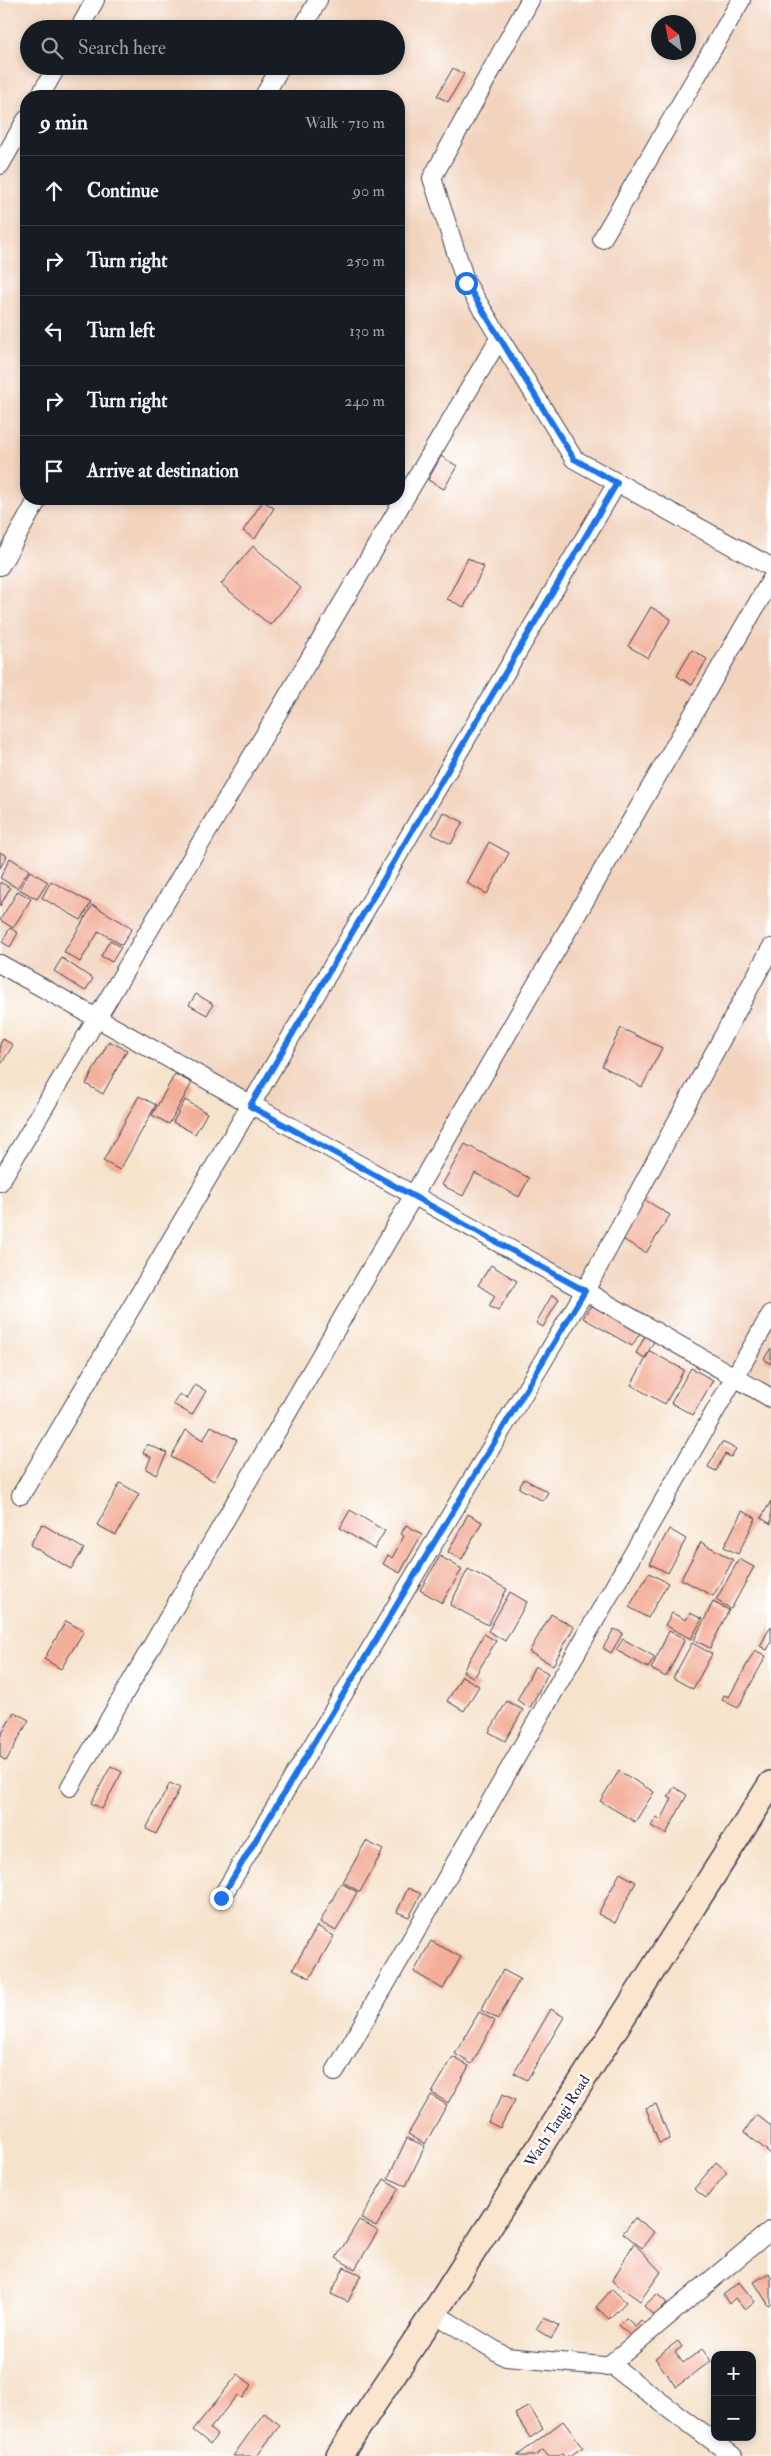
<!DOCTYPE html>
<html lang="en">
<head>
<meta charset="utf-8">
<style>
  :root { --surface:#171b24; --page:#242831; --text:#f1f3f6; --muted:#9ea1a6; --line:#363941 }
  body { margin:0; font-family:"IM FELL Double Pica",serif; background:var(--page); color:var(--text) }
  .controls { position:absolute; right:15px; bottom:15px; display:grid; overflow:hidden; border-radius:10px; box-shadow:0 2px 8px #0003 }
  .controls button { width:45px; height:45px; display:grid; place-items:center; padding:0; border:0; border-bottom:1px solid var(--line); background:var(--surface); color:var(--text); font:25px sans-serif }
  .compass { position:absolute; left:651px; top:15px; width:45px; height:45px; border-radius:50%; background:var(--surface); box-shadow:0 2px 8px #0003; rotate:329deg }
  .stop { position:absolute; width:15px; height:15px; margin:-11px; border:4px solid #1a73e8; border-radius:50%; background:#fff }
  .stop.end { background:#1a73e8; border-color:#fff; box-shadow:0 1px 5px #0008 }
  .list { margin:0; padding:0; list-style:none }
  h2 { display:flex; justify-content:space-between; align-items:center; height:65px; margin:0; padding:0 20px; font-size:21px }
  h2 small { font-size:16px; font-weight:400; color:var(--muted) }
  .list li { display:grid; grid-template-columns:32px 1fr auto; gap:15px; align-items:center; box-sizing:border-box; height:70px; padding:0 20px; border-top:1px solid var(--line) }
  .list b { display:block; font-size:19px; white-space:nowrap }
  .list em { font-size:16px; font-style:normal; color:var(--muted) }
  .icon { flex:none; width:28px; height:28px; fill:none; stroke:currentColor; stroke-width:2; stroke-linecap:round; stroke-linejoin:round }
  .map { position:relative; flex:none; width:771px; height:2456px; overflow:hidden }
  .search { position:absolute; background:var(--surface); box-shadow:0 2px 8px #0003; left:20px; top:20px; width:385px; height:55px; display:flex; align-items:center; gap:12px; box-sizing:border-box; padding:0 18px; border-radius:28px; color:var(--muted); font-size:19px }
  .panel { position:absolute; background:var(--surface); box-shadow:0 2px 8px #0003; left:20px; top:90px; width:385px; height:415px; border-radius:20px }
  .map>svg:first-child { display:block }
  .built { fill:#f2d4be; fill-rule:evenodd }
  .building { fill:#f3ad98 }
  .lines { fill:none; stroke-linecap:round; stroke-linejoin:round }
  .minor-casing { stroke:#423f51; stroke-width:20 }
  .secondary-casing { stroke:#423f51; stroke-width:28 }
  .minor { stroke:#fff; stroke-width:18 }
  .secondary { stroke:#fce5cf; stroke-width:25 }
  .route { stroke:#1a73e8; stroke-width:6 }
  .labels { text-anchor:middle; stroke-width:5; stroke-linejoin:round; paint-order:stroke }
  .street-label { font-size:15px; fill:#22223b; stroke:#fff }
</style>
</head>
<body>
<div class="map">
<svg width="771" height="2456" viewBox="0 0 771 2456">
  <rect width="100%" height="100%" fill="#fff"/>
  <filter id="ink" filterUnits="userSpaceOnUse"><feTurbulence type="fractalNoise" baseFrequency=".02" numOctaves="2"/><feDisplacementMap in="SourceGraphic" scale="10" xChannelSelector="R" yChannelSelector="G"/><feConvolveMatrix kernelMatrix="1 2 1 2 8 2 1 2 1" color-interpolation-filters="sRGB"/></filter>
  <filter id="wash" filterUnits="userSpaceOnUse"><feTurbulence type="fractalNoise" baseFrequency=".0096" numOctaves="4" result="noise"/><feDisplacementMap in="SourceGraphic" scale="20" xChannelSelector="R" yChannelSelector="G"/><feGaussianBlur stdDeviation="1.12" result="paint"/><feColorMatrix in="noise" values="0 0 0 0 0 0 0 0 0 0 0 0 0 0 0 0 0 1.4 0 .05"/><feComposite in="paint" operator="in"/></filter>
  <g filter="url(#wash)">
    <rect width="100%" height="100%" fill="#f6e3cc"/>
    <path class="built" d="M0,0H771V1404L0,960ZM658,22H688V52H658ZM29,29H396V66H29ZM26,96H399V499H26Z"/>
    <g id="blocks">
      <path class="building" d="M453,68L464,74L448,102L437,96Z
        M441,456L457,466L444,489L428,480Z
        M263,501L274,508L255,539L243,531Z
        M253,546L301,588L270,625L221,584Z
        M468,558L484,567L464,607L447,599Z
        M651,607L671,619L648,658L628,646Z
        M692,650L707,659L692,685L677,676Z
        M443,812L463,822L451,844L432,834Z
        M489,842L509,853L487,894L467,883Z
        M0,852L7,856L0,868Z
        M10,858L29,870L17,888L0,878Z
        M30,871L48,882L37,899L19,889Z
        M51,881L91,903L81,920L42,898Z
        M0,882L10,888L0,906Z
        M18,891L31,899L13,928L0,920Z
        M93,905L132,928L122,945L99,931L80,962L64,952Z
        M10,928L18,933L10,947L2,942Z
        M110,940L121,947L112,962L101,956Z
        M62,958L93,979L85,991L54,971Z
        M196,994L213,1004L207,1015L189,1005Z
        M621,1028L662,1048L642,1087L602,1066Z
        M3,1039L13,1045L0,1066V1044Z
        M109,1041L127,1050L103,1094L86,1084Z
        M175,1074L192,1083L169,1124L152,1115Z
        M139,1096L156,1105L120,1170L103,1161Z
        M185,1100L207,1113L195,1134L173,1122Z
        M465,1144L529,1178L519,1197L475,1173L463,1196L442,1185Z
        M645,1200L670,1215L646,1253L621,1238Z
        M491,1265L517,1281L498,1311L489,1306L495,1296L478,1285Z
        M552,1295L559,1299L543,1327L536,1323Z
        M591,1305L640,1333L632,1346L583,1318Z
        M645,1336L654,1341L645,1358L636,1353Z
        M771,1348V1364L764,1359Z
        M650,1351L684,1370L665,1404L631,1385Z
        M691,1368L713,1380L693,1415L671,1403Z
        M195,1385L206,1391L192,1415L173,1404L179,1394L187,1399Z
        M211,1426L237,1440L214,1481L171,1457L186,1430L203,1440Z
        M722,1442L736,1449L731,1457L725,1454L716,1471L708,1467Z
        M147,1444L167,1453L156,1475L146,1469L151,1457L143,1453Z
        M524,1479L548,1492L543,1501L519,1488Z
        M120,1483L139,1494L116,1535L97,1525Z
        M771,1501V1524L761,1518Z
        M350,1510L385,1531L374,1549L340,1528Z
        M742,1511L756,1518L738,1554L724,1547Z
        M468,1514L482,1522L462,1559L448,1552Z
        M42,1524L84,1549L71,1569L30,1545Z
        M406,1525L422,1534L400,1573L383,1564L388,1555L392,1558L404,1536L401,1534Z
        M669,1529L686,1539L668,1573L650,1564Z
        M701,1542L733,1560L713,1596L681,1579Z
        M440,1556L462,1569L442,1603L420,1590Z
        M739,1559L754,1567L731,1609L716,1600Z
        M468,1569L507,1589L488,1625L450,1605Z
        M649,1573L668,1583L648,1618L629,1607Z
        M510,1592L527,1602L505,1641L488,1631Z
        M713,1602L729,1610L710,1648L694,1640Z
        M672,1613L686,1620L690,1613L702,1619L691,1639L665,1625Z
        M551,1614L574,1627L553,1665L529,1652Z
        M66,1621L84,1631L61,1669L44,1659Z
        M771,1626V1643L767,1650L760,1646Z
        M614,1629L623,1633L611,1653L603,1648Z
        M669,1631L685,1639L666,1677L651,1669Z
        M484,1634L496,1641L474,1678L463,1671Z
        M623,1639L655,1657L648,1668L616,1650Z
        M692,1643L712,1654L693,1689L673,1678Z
        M755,1650L766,1656L738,1708L722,1700L724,1695L729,1697Z
        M535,1666L548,1673L530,1708L517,1700Z
        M462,1676L479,1686L464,1711L447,1701Z
        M507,1701L523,1710L505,1741L489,1732Z
        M14,1712L29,1720L6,1761L0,1757V1737Z
        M111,1766L122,1772L102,1809L91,1803Z
        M619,1771L654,1792L635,1822L600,1801Z
        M170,1783L180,1788L156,1834L146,1829Z
        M674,1787L687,1795L666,1834L651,1826L657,1817L661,1820L672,1799L668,1797Z
        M366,1841L383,1850L360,1892L343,1882Z
        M620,1873L636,1882L615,1923L598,1914Z
        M341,1883L357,1892L336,1931L320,1922Z
        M408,1888L421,1894L409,1917L397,1912Z
        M317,1926L334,1936L310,1978L293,1969Z
        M431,1941L461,1957L443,1989L414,1972Z
        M503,1970L520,1979L498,2019L481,2010Z
        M551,2009L564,2017L527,2080L514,2073Z
        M479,2012L495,2021L472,2064L455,2054Z
        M453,2057L469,2066L448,2103L432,2093Z
        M503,2094L515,2100L500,2128L488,2122Z
        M431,2095L447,2105L425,2144L408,2134Z
        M656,2104L670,2139L659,2143L646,2108Z
        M757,2115L771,2126V2154L744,2132Z
        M407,2138L425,2146L406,2186L388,2178Z
        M716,2162L727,2172L706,2198L694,2189Z
        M384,2179L399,2188L376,2227L361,2218Z
        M635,2218L654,2232L642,2248L623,2233Z
        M359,2220L378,2231L355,2269L336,2258Z
        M634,2243L661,2272L640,2301L612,2281Z
        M344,2267L361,2275L348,2302L331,2294Z
        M769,2273L771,2277V2305L769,2306L754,2282Z
        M739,2282L755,2302L745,2310L735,2298L729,2304L723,2295Z
        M612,2289L626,2302L609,2319L596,2307Z
        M657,2294L667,2303L654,2316L644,2306Z
        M544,2317L559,2326L551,2339L536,2329Z
        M626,2318L635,2326L641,2320L646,2325L633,2338L619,2325Z
        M678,2341L682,2347L675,2352L683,2363L702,2349L711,2361L676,2387L655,2358Z
        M238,2374L252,2385L242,2398L237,2395L210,2429L217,2435L210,2444L193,2430Z
        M529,2406L543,2429L530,2438L515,2414Z
        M264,2413L280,2425L257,2456H233Z
        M563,2421L583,2447L570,2456H565L562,2453L558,2456H548L543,2450L535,2456H517Z"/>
    </g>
  </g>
  <g filter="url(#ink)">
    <use href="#blocks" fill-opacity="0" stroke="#423f51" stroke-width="1"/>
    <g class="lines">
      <defs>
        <path id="minor" d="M530,0L432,178L466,283L574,459L771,567
          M79,29L95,0
          M302,29L318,0
          M40,96L57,66
          M264,96L281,66
          M0,165L26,120
          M602,239L741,0
          M0,566L38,499
          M0,964L585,1291L771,1398
          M0,1182L500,337
          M21,1495L617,483
          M70,1787L771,580
          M221,1898L585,1291L771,948
          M335,2072L771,1314
          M434,2313L506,2357L614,2367L733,2456
          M607,2367L771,2230"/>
        <path id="secondary" d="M339,2456L434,2313L771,1784"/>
      </defs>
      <use href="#minor" class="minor-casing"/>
      <use href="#secondary" class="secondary-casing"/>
      <use href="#minor" class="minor"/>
      <use href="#secondary" class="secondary"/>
    </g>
  </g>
  <g class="lines" filter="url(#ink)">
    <path class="route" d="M221,1898L585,1291L250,1106L617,483L574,459L466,283"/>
  </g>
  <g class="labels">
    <g class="street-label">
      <text transform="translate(557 2121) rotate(-57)" y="5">Wach Tangi Road</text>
    </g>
  </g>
</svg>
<div class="controls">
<button>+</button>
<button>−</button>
</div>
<svg class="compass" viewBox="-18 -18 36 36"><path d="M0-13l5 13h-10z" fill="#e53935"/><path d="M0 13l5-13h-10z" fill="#9ea1a6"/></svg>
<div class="stop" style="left:466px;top:283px"></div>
<div class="stop end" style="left:221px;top:1898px"></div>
<div class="search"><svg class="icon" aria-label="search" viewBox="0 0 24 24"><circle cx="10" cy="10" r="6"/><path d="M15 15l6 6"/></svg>Search here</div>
<section class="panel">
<h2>9 min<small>Walk · 710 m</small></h2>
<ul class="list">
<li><svg class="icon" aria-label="ahead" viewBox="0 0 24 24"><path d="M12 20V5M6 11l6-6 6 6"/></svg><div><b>Continue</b></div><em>90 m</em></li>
<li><svg class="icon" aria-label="right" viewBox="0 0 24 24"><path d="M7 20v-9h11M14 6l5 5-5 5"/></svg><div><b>Turn right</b></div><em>250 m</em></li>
<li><svg class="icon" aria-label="left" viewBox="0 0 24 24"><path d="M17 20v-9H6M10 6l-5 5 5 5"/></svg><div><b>Turn left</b></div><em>130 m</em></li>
<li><svg class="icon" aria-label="right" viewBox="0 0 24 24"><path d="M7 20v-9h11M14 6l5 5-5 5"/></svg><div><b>Turn right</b></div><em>240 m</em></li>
<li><svg class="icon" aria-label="arrive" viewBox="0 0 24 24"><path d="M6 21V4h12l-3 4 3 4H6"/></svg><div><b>Arrive at destination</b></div></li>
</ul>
</section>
</div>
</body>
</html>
